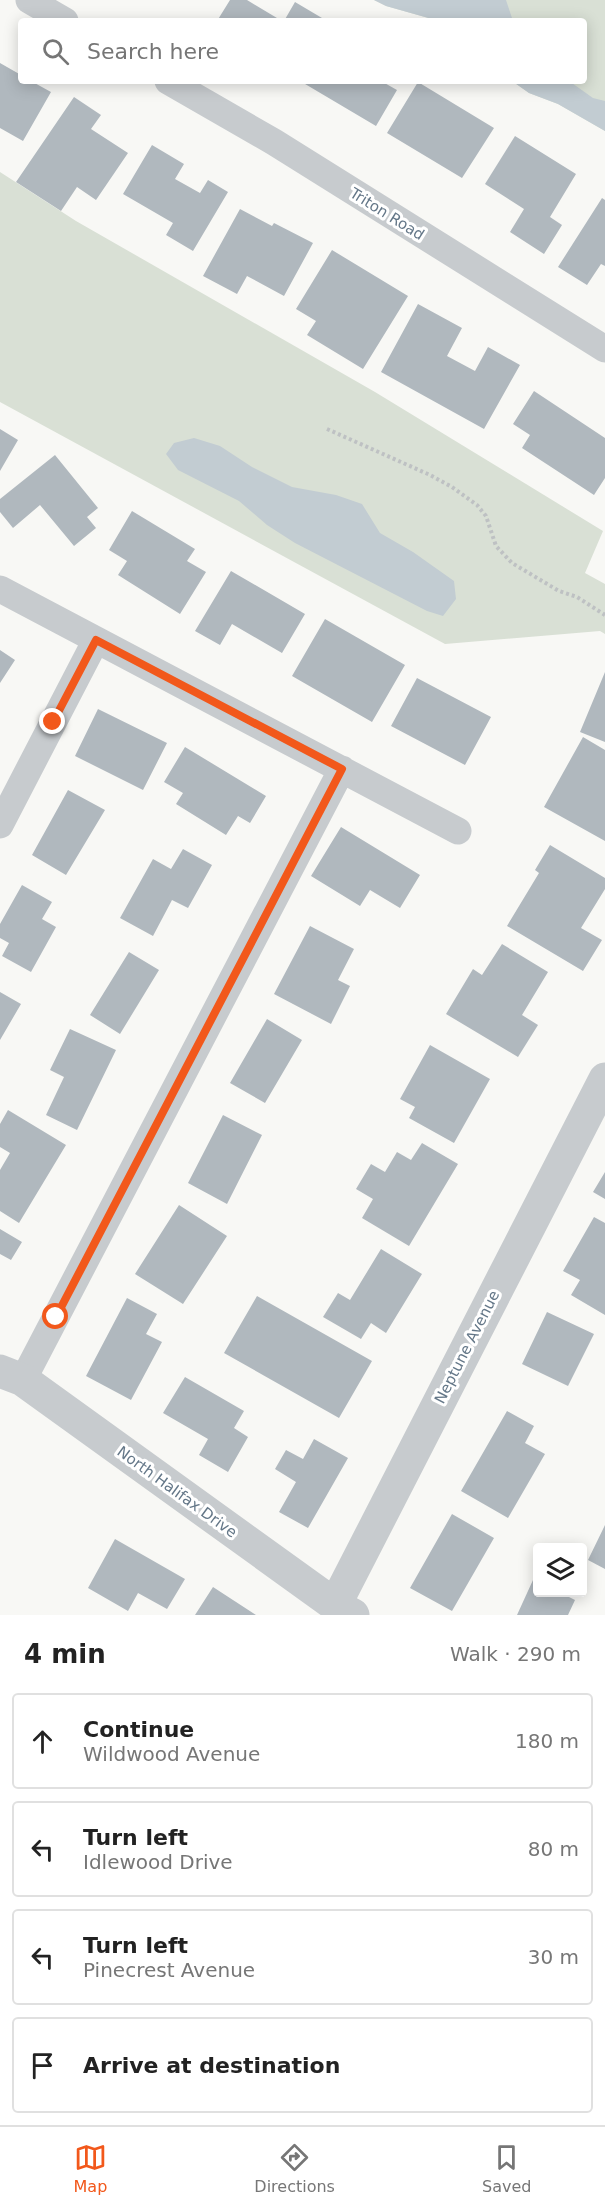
<!DOCTYPE html>
<html lang="en">
<head>
<meta charset="utf-8">
<style>
  :root { --surface:#fff; --page:#f6f6f6; --text:#222; --muted:#767676; --line:#e0e0e0; --accent:#f2581b }
  body { margin:0; font-family:"DejaVu Sans",sans-serif; background:var(--page); color:var(--text) }
  .controls { position:absolute; right:18px; bottom:18px; display:grid; overflow:hidden; border-radius:6px; box-shadow:0 3px 15px #0003 }
  .controls button { width:54px; height:54px; display:grid; place-items:center; padding:0; border:0; border-bottom:2px solid var(--line); background:var(--surface); color:var(--text); font:30px sans-serif }
  .stop { position:absolute; width:18px; height:18px; margin:-14px; border:4px solid #f2581b; border-radius:50%; background:#fff }
  .stop.end { background:#f2581b; border-color:#fff; box-shadow:0 2px 6px #0008 }
  .list { margin:0; padding:0; list-style:none }
  h2 { display:flex; justify-content:space-between; align-items:center; height:78px; margin:0; padding:0 24px; font-size:26px }
  h2 small { font-size:20px; font-weight:400; color:var(--muted) }
  .list li { display:grid; grid-template-columns:39px 1fr auto; gap:18px; align-items:center; box-sizing:border-box; height:96px; margin:0 12px 12px; padding:0 12px; border:2px solid var(--line); border-radius:6px }
  .list b { display:block; font-size:22px; white-space:nowrap }
  .list p { margin:0; font-size:20px; white-space:nowrap; color:var(--muted) }
  .list em { font-size:20px; font-style:normal; color:var(--muted) }
  .icon { flex:none; width:33px; height:33px; fill:none; stroke:currentColor; stroke-width:2; stroke-linecap:round; stroke-linejoin:round }
  .map { position:relative; flex:none; width:605px; height:1615px; overflow:hidden }
  .search { position:absolute; background:var(--surface); box-shadow:0 3px 15px #0003; left:18px; right:18px; top:18px; height:66px; display:flex; align-items:center; gap:15px; box-sizing:border-box; padding:0 21px; border-radius:6px; color:var(--muted); font-size:22px }
  .sheet { height:510px; background:var(--surface) }
  nav { display:flex; justify-content:space-around; align-items:center; box-sizing:border-box; height:84px; border-top:2px solid var(--line); background:var(--surface); font-size:16px; color:var(--muted) }
  nav a { display:grid; justify-items:center; gap:3px }
  nav .on { color:var(--accent) }
  .map>svg:first-child { display:block }
  .green { fill:#d9e0d5 }
  .water { fill:#c2ccd2 }
  .building { fill:#b0b8be }
  .lines { fill:none; stroke-linecap:round; stroke-linejoin:round }
  .path { stroke:#bec1c3; stroke-width:4; stroke-dasharray:3 3; stroke-linecap:butt }
  .minor { stroke:#c7cbce; stroke-width:27 }
  .tertiary { stroke:#c7cbce; stroke-width:33 }
  .route { stroke:#f2581b; stroke-width:8 }
  .labels { text-anchor:middle; stroke-width:6; stroke-linejoin:round; paint-order:stroke }
  .street-label { font-size:15px; fill:#647788; stroke:#fff }
</style>
</head>
<body>
<div class="map">
<svg width="605" height="1615" viewBox="0 0 605 1615">
  <rect width="100%" height="100%" fill="#f8f8f5"/>
  <path class="green" d="M374,0H605V131L558,104L529,93L512,81H584V21H439L386,6Z
    M0,172L76,221L375,392L603,531L585,573L605,584V634L600,631L445,644L0,402Z"/>
  <path class="water" d="M374,0H506L513,21H439L386,6Z
    M512,81H569L593,98L605,101V131L558,104L529,93Z
    M194,438L220,446L252,467L292,487L336,495L362,504L380,533L413,552L454,581L456,599L443,616L427,611L295,543L267,525L239,501L178,470L166,454L174,443Z"/>
  <path class="building" d="M230,0H247L282,21H217Z
    M295,2L322,18L320,21H284Z
    M0,63L21,75V81H31L51,92L23,141L0,128Z
    M300,81H381L397,90L376,126Z
    M418,82L494,128L462,178L387,133Z
    M74,97L101,115L91,129L128,153L96,200L77,187L61,211L16,182Z
    M515,136L576,174L550,217L562,225L544,254L510,232L524,209L485,184Z
    M152,145L184,164L175,179L200,193L208,180L228,192L193,251L166,235L173,223L123,194Z
    M602,198L605,200V266L601,264L587,285L558,267Z
    M240,209L272,226L274,223L313,243L284,296L247,276L237,294L203,276Z
    M332,250L408,296L363,369L307,335L316,321L296,309Z
    M418,304L462,328L447,356L475,371L488,347L520,365L484,429L381,372Z
    M534,391L605,438V478L594,495L522,448L530,435L513,424Z
    M0,429L18,440L0,471Z
    M55,455L98,508L87,517L96,528L74,546L40,505L13,528L0,512V499Z
    M132,511L195,549L187,561L206,572L180,614L118,575L127,561L109,550Z
    M231,571L305,614L282,653L232,624L220,645L195,631Z
    M325,619L405,665L372,722L292,676Z
    M0,650L15,660L0,683Z
    M605,672V742L580,732Z
    M417,678L491,717L465,765L391,726Z
    M98,709L167,743L143,790L75,756Z
    M583,737L605,750V841L544,807Z
    M185,747L266,796L250,823L238,816L226,835L176,804L183,793L164,782Z
    M68,790L105,810L66,875L32,855Z
    M341,827L420,875L400,908L370,890L360,906L311,876Z
    M550,845L605,878V889L581,928L602,940L583,971L507,926L539,873L535,870Z
    M183,849L212,865L188,908L172,900L153,936L120,918L153,859L171,869Z
    M22,885L52,902L42,919L56,927L31,972L2,956L9,943L0,938V924Z
    M310,926L354,949L338,980L350,986L331,1024L274,994Z
    M502,944L548,972L522,1015L538,1025L518,1057L446,1014L473,969L482,975Z
    M129,952L159,970L120,1034L90,1015Z
    M0,992L21,1004L0,1040Z
    M267,1019L302,1040L265,1103L230,1083Z
    M70,1029L116,1050L77,1130L46,1115L64,1077L50,1070Z
    M430,1045L490,1079L454,1143L409,1118L415,1107L400,1099Z
    M8,1110L66,1145L19,1223L0,1211V1170L10,1153L0,1147V1124Z
    M223,1115L262,1135L227,1204L188,1183Z
    M422,1143L458,1164L409,1246L362,1218L373,1199L356,1189L371,1164L385,1172L397,1152L411,1160Z
    M605,1172V1199L593,1192Z
    M179,1205L227,1236L183,1304L135,1274Z
    M594,1217L605,1223V1315L571,1295L580,1280L563,1271Z
    M0,1229L22,1242L11,1260L0,1254Z
    M381,1249L422,1274L386,1333L371,1323L361,1339L323,1317L338,1293L350,1300Z
    M257,1296L372,1361L339,1418L224,1353Z
    M127,1298L157,1314L146,1334L162,1342L131,1400L86,1376Z
    M547,1312L594,1334L568,1386L522,1364Z
    M185,1377L244,1411L234,1428L248,1437L228,1472L199,1455L208,1439L163,1413Z
    M507,1411L534,1426L525,1443L545,1454L508,1518L461,1491Z
    M314,1439L348,1458L308,1528L279,1512L296,1482L275,1469L286,1450L303,1459Z
    M452,1514L494,1538L452,1611L410,1588Z
    M605,1525V1569L588,1560Z
    M115,1539L185,1579L167,1609L138,1593L128,1611L88,1588Z
    M533,1580L538,1582V1592H559L575,1600L568,1615H517Z
    M213,1587L256,1615H195Z"/>
  <g class="lines">
    <path class="path" d="M327,429L430,475L452,487L477,505L486,516L496,546L512,563L559,591L577,597L605,615"/>
    <path class="minor" d="M29,0L65,21
      M168,81L274,142L605,349
      M0,589L458,831
      M0,825L96,640
      M23,1380L342,769"/>
    <path class="tertiary" d="M0,1371L23,1380L335,1605L353,1615
      M335,1605L605,1079"/>
  </g>
  <g class="lines">
    <path class="route" d="M53,722L96,640L342,769L56,1317"/>
  </g>
  <g class="labels">
    <g class="street-label">
      <text transform="translate(387 214) rotate(32)" y="5">Triton Road</text>
      <text transform="translate(467 1347) rotate(-63)" y="5">Neptune Avenue</text>
      <text transform="translate(177 1492) rotate(36)" y="5">North Halifax Drive</text>
    </g>
  </g>
</svg>
<div class="controls">
<button><svg class="icon" aria-label="layers" viewBox="0 0 24 24"><path d="M12 4l9 5-9 5-9-5zM3 14l9 5 9-5"/></svg></button>
</div>
<div class="stop" style="left:56px;top:1317px"></div>
<div class="stop end" style="left:53px;top:722px"></div>
<div class="search"><svg class="icon" aria-label="search" viewBox="0 0 24 24"><circle cx="10" cy="10" r="6"/><path d="M15 15l6 6"/></svg>Search here</div>
</div>
<section class="sheet">
<h2>4 min<small>Walk · 290 m</small></h2>
<ul class="list">
<li><svg class="icon" aria-label="ahead" viewBox="0 0 24 24"><path d="M12 20V5M6 11l6-6 6 6"/></svg><div><b>Continue</b><p>Wildwood Avenue</p></div><em>180 m</em></li>
<li><svg class="icon" aria-label="left" viewBox="0 0 24 24"><path d="M17 20v-9H6M10 6l-5 5 5 5"/></svg><div><b>Turn left</b><p>Idlewood Drive</p></div><em>80 m</em></li>
<li><svg class="icon" aria-label="left" viewBox="0 0 24 24"><path d="M17 20v-9H6M10 6l-5 5 5 5"/></svg><div><b>Turn left</b><p>Pinecrest Avenue</p></div><em>30 m</em></li>
<li><svg class="icon" aria-label="arrive" viewBox="0 0 24 24"><path d="M6 21V4h12l-3 4 3 4H6"/></svg><div><b>Arrive at destination</b></div></li>
</ul>
</section>
<nav>
<a class="on"><svg class="icon" aria-label="map" viewBox="0 0 24 24"><path d="M3 6l6-2 6 2 6-2v14l-6 2-6-2-6 2zM9 4v14M15 6v14"/></svg>Map</a>
<a><svg class="icon" aria-label="directions" viewBox="0 0 24 24"><path d="M12 3l9 9-9 9-9-9zM9 14v-3h6M13 9l2 2-2 2"/></svg>Directions</a>
<a><svg class="icon" aria-label="saved" viewBox="0 0 24 24"><path d="M7 4h10v16l-5-4-5 4z"/></svg>Saved</a>
</nav>
</body>
</html>
